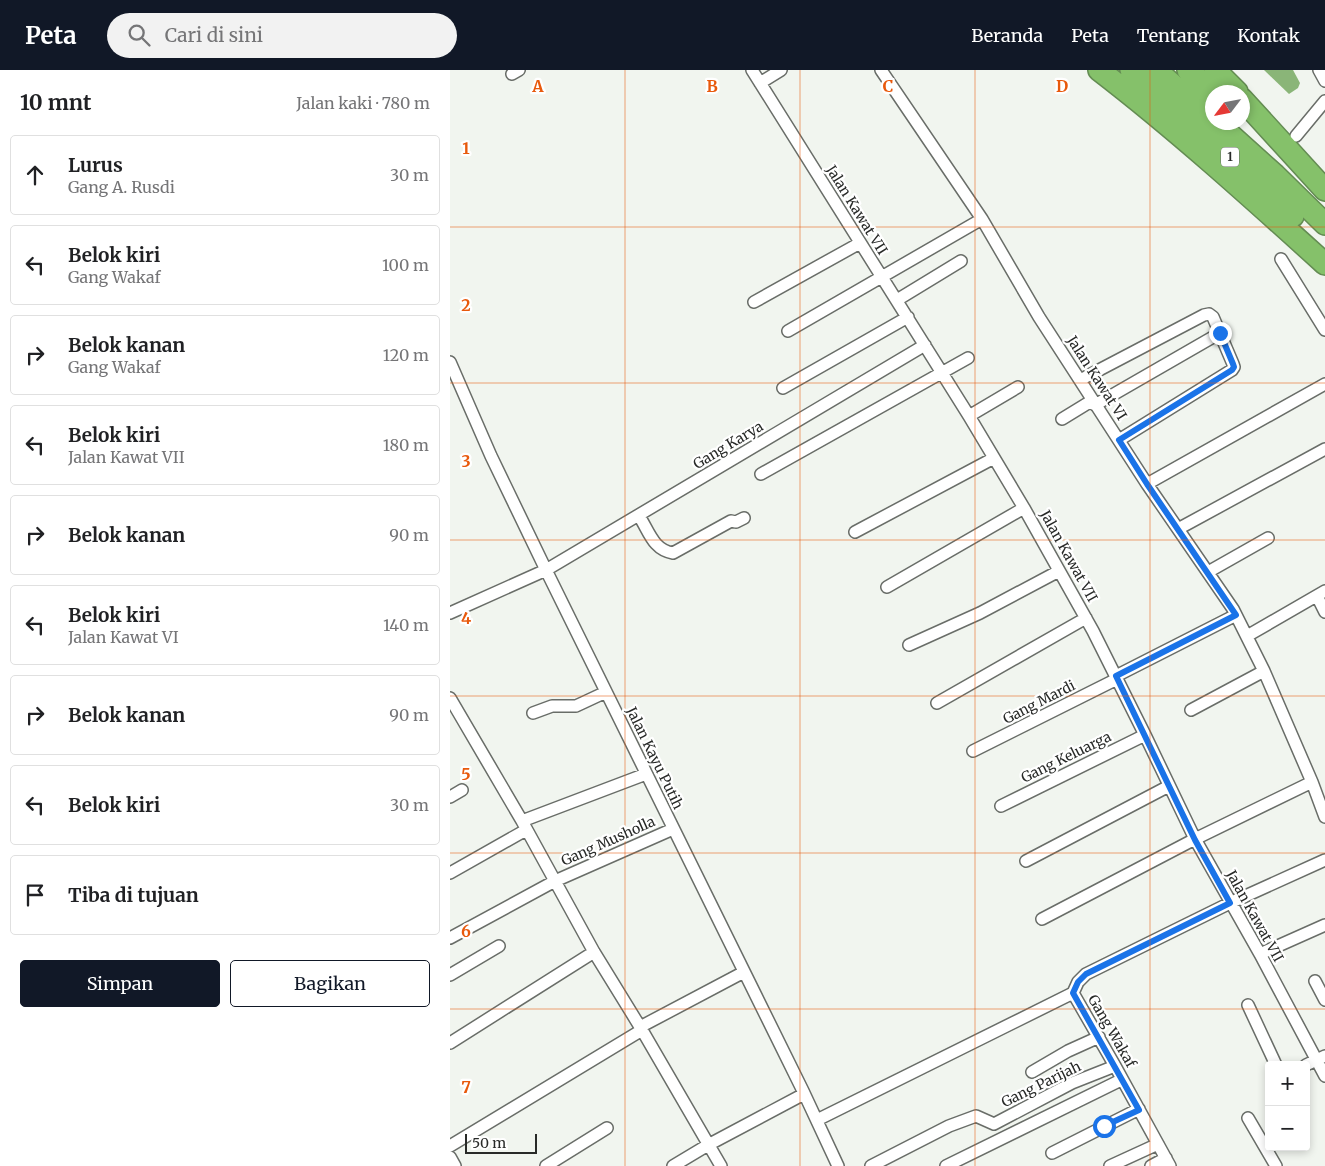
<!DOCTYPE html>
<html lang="id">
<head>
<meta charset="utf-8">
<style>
  :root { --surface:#fff; --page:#f2f2f2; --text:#202124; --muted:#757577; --line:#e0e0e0; --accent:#111827 }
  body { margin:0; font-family:Merriweather,serif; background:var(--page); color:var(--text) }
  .controls { position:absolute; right:15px; bottom:15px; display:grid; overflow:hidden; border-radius:5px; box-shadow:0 2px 8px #0003 }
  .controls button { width:45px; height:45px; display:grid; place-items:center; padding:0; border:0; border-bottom:1px solid var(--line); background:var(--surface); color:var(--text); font:25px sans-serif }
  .compass { position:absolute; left:755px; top:15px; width:45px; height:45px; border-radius:50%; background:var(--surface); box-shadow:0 2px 8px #0003; rotate:238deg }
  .scale { position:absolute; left:15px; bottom:12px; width:72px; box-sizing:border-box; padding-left:5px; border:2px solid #282a28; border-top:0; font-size:14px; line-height:18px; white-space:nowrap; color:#282a28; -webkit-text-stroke:4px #fff; paint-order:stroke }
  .stop { position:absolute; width:15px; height:15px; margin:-11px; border:4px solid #1a73e8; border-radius:50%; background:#fff }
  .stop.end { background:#1a73e8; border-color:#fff; box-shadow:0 1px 5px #0008 }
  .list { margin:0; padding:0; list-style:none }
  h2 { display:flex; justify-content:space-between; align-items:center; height:65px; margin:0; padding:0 20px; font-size:21px }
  h2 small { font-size:16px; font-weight:400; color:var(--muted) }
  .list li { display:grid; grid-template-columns:32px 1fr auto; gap:15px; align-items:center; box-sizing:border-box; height:80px; margin:0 10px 10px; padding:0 10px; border:1px solid var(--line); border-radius:5px }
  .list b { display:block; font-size:19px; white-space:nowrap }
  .list p { margin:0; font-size:16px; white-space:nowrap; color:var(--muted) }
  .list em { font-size:16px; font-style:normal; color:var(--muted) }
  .actions { display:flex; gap:10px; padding:15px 20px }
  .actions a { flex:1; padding:11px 0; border:1px solid var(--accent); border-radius:5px; text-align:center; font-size:18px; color:var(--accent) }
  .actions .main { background:var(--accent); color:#fff }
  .icon { flex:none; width:28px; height:28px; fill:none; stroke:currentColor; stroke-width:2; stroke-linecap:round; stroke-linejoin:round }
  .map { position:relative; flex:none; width:875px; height:1096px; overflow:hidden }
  header { display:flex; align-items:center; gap:30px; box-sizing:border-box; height:70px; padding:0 25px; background:var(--accent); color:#fff }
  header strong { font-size:24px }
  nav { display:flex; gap:28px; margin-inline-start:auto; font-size:18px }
  .search { width:350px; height:45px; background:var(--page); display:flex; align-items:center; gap:12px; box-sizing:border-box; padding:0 18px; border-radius:28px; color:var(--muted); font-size:19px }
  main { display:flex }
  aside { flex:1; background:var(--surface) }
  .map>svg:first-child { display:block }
  .water { fill:#8ab578 }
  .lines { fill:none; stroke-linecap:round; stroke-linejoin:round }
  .street-casing { stroke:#696d68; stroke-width:14 }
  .highway-casing { stroke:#648c53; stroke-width:24 }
  .street { stroke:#fff; stroke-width:11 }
  .highway { stroke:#85c16a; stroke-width:21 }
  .route { stroke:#1a73e8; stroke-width:6 }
  .grid { fill:none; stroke:#e8590c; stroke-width:1; stroke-opacity:0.55 }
  .labels { text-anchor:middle; stroke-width:4.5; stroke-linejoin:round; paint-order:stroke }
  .shield { fill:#fff; stroke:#686a68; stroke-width:1 }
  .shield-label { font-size:12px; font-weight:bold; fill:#282a28 }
  .street-label { font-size:14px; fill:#282a28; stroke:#fff }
  .grid-label { font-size:16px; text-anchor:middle; font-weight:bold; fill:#e8590c; stroke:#fff; stroke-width:4.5; stroke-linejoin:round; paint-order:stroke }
</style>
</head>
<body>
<header>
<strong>Peta</strong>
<div class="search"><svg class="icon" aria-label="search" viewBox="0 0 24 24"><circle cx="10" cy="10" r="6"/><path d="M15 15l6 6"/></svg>Cari di sini</div>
<nav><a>Beranda</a><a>Peta</a><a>Tentang</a><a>Kontak</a></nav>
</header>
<main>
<aside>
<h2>10 mnt<small>Jalan kaki · 780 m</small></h2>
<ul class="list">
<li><svg class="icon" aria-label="ahead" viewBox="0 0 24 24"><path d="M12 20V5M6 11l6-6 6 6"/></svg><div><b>Lurus</b><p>Gang A. Rusdi</p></div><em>30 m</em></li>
<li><svg class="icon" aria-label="left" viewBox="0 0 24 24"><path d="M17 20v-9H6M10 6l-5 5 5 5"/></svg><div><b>Belok kiri</b><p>Gang Wakaf</p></div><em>100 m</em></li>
<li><svg class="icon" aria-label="right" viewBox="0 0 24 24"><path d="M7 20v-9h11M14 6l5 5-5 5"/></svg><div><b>Belok kanan</b><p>Gang Wakaf</p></div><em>120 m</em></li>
<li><svg class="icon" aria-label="left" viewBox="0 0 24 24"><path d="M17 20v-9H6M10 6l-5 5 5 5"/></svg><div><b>Belok kiri</b><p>Jalan Kawat VII</p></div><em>180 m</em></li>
<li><svg class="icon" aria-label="right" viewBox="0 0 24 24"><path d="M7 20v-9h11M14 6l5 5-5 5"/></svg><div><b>Belok kanan</b></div><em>90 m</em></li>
<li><svg class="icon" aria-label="left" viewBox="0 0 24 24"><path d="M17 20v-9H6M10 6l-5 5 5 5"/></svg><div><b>Belok kiri</b><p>Jalan Kawat VI</p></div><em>140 m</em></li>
<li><svg class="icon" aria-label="right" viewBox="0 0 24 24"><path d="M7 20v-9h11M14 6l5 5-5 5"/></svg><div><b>Belok kanan</b></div><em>90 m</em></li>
<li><svg class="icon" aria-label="left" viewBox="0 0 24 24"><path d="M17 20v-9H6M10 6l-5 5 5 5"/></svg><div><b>Belok kiri</b></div><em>30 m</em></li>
<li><svg class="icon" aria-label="arrive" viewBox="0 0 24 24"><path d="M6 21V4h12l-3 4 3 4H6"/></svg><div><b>Tiba di tujuan</b></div></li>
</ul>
<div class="actions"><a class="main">Simpan</a><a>Bagikan</a></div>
</aside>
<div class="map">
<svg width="875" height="1096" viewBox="0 0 875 1096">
  <rect width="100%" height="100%" fill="#f1f5ef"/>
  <path class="water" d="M814,0H843L850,13L848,18L839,24Z"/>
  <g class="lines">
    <defs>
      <path id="street" d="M302,0L519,346L574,438L643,561L695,665L745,769L810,884L875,1006
        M431,0L532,149L589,247L697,414L783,539L814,601L862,712L875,747
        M869,0L875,11
        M62,4L69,0
        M310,13L331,0
        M846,66L875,31
        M831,189L875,260
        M447,230L511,191
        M304,232L410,173
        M338,261L532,149
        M0,292L41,386L96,500L353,1021L388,1096
        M630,310L754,245L759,244L763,247L783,294L784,297L782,300L669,370
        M333,318L458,247
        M645,335L770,263
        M519,346L568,317
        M612,349L643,330
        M311,404L518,288
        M697,414L875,314
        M189,446C199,461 203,480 223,483L281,451L286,452L294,448
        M728,459L875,379
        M405,462L544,388
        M758,502L818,468
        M437,517L574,438
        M867,526L875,542
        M0,543L96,500L475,275
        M797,566L875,521
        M459,575L530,543L609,501
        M666,606L786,545
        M0,628L72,751L144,882L192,960L271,1096
        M487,633L636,548
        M741,640L814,601
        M83,643L102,636H126L156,622
        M523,681L667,609
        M0,727L12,720
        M551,736L695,665
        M72,751L196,704
        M576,791L719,716
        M0,803L76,760
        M592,849L745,769L862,712
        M0,868L105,811L223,759
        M810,884L875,855
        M0,905L49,876
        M865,911L875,930
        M623,923L628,912L636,904L780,833L875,790
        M623,923L665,996L720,1096
        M798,935L826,995
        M190,957L294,902
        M0,973L144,882
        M856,995L875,986
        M582,1002L618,981L649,967
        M798,1048L826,1096
        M367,1050L623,923
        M0,1076L192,960
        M602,1083L689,1039
        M0,1087L5,1096
        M96,1096L157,1058
        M223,1096L258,1075L354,1024
        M421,1096L499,1056L526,1046L544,1054L622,1013L665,996
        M496,1096L671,1010
        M660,1096L708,1074
        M701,1096L716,1088"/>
      <path id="highway" d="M649,0C727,60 802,128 875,194
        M681,0L752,62L843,146
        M706,0L762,49
        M738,0L763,22
        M765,0L787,22
        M792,29L875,120
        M766,52L825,105L875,154"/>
    </defs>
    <use href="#street" class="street-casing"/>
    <use href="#highway" class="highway-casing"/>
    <use href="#street" class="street"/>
    <use href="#highway" class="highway"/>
  </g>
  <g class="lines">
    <path class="route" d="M654,1056L689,1040L623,923L628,912L636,904L780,833L745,770L666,606L786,545L697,414L669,370L782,300L784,297L783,294L770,263"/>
  </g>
  <path class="grid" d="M175,0V1096M350,0V1096M525,0V1096M700,0V1096M0,157H875M0,313H875M0,470H875M0,626H875M0,783H875M0,939H875"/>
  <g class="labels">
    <rect class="shield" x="771" y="77.5" width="18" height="19" rx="4"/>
    <g class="shield-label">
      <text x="780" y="91">1</text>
    </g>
    <g class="street-label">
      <text transform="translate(407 140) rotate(58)" y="5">Jalan Kawat VII</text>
      <text transform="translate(647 308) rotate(57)" y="5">Jalan Kawat VI</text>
      <text transform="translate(278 375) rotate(-31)" y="5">Gang Karya</text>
      <text transform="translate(619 486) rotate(61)" y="5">Jalan Kawat VII</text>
      <text transform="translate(589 632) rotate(-27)" y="5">Gang Mardi</text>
      <text transform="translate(616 687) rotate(-26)" y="5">Gang Keluarga</text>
      <text transform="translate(205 688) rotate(64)" y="5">Jalan Kayu Putih</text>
      <text transform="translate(158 771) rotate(-24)" y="5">Gang Musholla</text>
      <text transform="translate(805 846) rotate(61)" y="5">Jalan Kawat VII</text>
      <text transform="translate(662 961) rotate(60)" y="5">Gang Wakaf</text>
      <text transform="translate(591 1014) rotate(-26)" y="5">Gang Parijah</text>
    </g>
  </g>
  <g class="grid-label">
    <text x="88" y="22">A</text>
    <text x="262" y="22">B</text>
    <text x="438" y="22">C</text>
    <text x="612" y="22">D</text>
    <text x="16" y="84">1</text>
    <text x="16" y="241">2</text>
    <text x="16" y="397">3</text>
    <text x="16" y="554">4</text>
    <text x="16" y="710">5</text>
    <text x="16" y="867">6</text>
    <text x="16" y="1023">7</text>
  </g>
</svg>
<div class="controls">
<button>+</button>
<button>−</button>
</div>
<svg class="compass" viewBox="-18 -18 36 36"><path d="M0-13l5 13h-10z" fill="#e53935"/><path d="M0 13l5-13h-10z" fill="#757577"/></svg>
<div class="scale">50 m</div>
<div class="stop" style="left:654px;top:1056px"></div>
<div class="stop end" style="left:770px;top:263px"></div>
</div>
</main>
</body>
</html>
